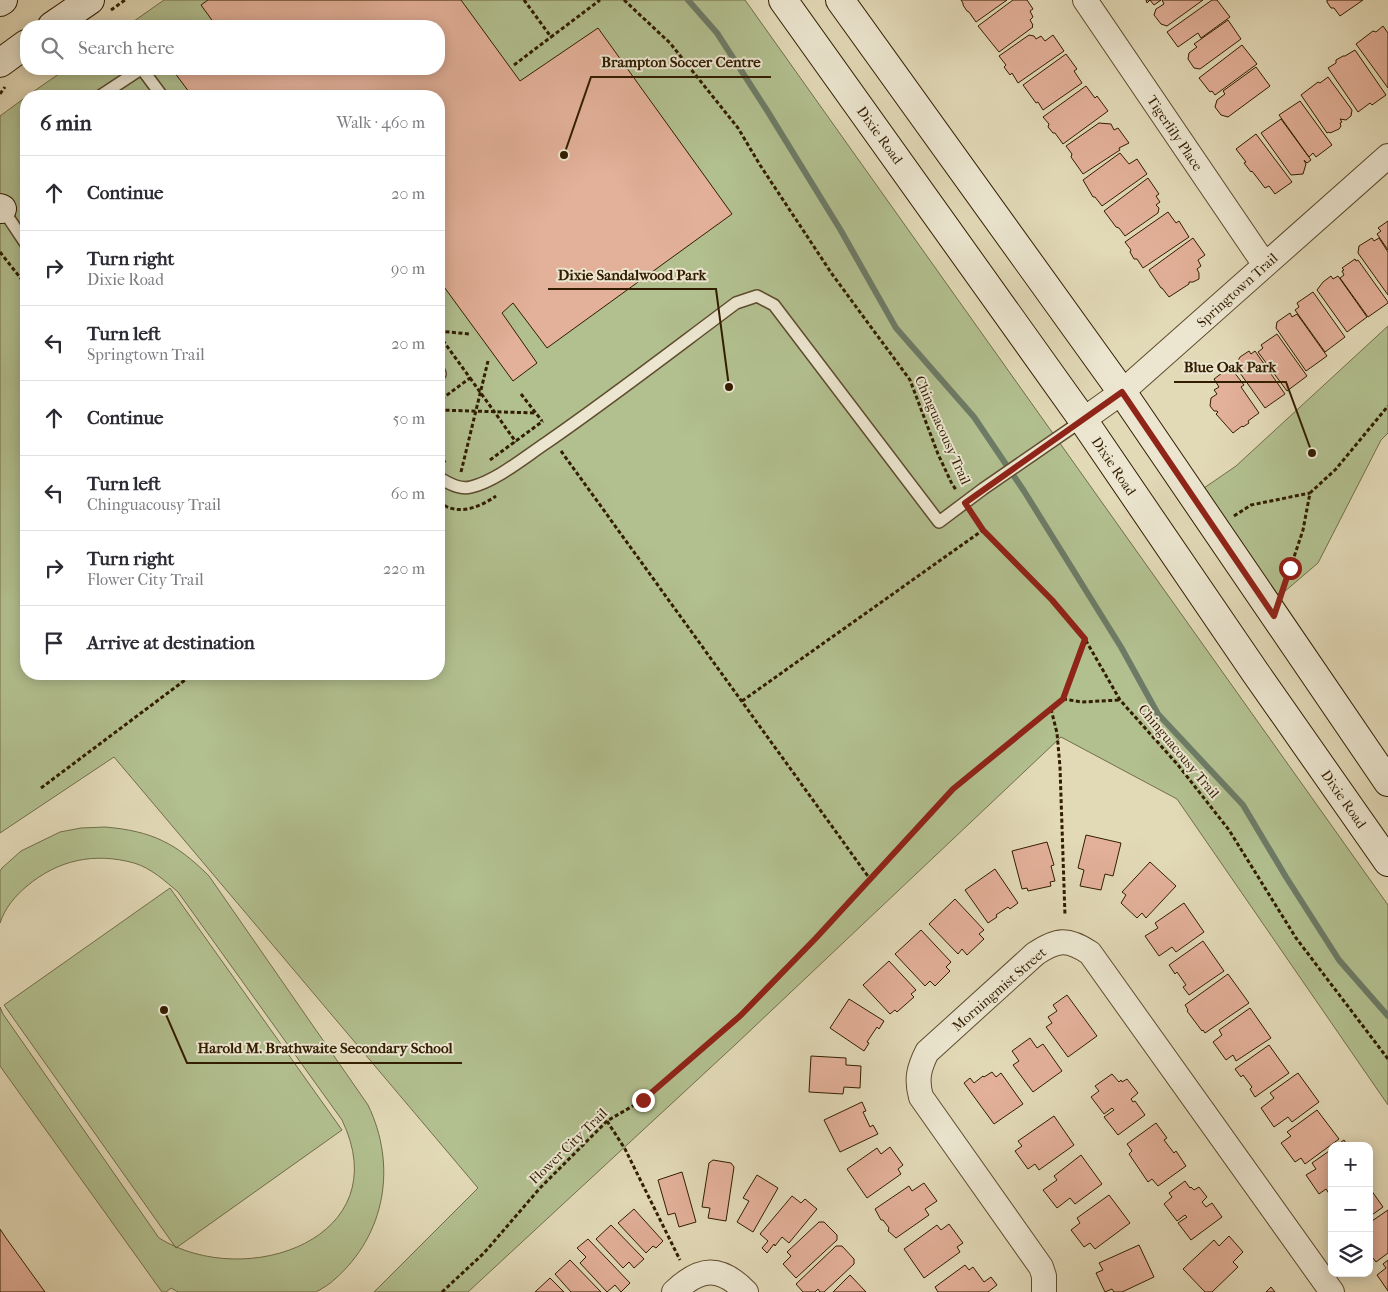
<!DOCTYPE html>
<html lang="en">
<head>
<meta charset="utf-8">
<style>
  :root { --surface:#fff; --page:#f7f7f7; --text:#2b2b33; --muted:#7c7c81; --line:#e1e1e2 }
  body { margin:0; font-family:"IM FELL French Canon",serif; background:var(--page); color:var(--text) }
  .controls { position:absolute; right:15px; bottom:15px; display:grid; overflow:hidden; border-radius:10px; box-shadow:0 2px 12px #0003 }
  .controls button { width:45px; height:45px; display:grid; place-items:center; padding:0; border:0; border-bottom:1px solid var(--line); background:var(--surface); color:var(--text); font:25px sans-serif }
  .stop { position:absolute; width:15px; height:15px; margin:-11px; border:4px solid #8f2418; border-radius:50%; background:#fff }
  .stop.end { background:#8f2418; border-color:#fff; box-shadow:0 1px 5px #0008 }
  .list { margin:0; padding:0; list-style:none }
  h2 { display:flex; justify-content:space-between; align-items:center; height:65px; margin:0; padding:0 20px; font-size:21px }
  h2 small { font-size:16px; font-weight:400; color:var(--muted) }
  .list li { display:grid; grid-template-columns:32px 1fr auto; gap:15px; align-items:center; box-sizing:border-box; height:75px; padding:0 20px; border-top:1px solid var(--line) }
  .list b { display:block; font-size:19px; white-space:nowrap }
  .list p { margin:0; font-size:16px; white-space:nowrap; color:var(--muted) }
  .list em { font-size:16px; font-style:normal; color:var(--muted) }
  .icon { flex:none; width:28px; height:28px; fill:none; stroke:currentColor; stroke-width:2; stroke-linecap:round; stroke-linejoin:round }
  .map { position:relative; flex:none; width:1388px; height:1292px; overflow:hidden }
  .search { position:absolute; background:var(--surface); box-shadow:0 2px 12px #0003; left:20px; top:20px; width:425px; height:55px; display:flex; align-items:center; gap:12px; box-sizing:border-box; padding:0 18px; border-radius:20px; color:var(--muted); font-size:19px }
  .panel { position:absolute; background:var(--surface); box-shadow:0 2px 12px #0003; left:20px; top:90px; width:425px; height:590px; border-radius:20px }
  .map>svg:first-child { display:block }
  .green { fill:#b2bf8f; stroke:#726e48 }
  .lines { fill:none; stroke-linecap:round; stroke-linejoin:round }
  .stream { stroke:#6d7b66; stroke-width:6 }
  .building { fill:#e3b099; stroke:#321d00 }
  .service-casing { stroke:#5e4c2e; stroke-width:14 }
  .minor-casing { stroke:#5e4c2e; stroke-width:26 }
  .secondary-casing { stroke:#321d00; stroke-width:30 }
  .path { stroke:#321d00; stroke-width:3; stroke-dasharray:4 2.5; stroke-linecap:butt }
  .service { stroke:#ece6d0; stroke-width:11 }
  .minor { stroke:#ece6d0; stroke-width:24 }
  .secondary { stroke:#ece6d0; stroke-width:28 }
  .route { stroke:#8f2418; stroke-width:6 }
  .labels { text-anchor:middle; stroke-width:4; stroke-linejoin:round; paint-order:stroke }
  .street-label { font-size:14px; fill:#321d00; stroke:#ece6d0 }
  .leader { fill:none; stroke:#321d00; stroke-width:2 }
  .callout-dot { fill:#321d00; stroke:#ece6d0; stroke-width:2 }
  .callout-label { font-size:15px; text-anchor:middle; font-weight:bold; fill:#321d00; stroke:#ece6d0; stroke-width:4; stroke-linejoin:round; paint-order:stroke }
</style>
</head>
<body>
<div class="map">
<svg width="1388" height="1292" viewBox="0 0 1388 1292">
  <rect width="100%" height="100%" fill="#e2d9b7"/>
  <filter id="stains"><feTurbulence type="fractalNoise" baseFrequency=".004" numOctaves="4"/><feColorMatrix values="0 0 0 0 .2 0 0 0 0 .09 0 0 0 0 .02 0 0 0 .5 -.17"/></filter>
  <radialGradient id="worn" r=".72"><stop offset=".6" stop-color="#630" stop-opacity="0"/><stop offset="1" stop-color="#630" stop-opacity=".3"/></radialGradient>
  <path class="green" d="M164,0H745L1388,905V1105L1177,799L1061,737L736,1044L468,1292H374L478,1188L114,757L0,833V116L26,97V674H439V96H27L66,69H439V26H127Z
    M1388,326V433L1381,440L1318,563L1277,598L1204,488L1236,466Z
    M105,827C152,831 176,843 209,876L368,1105C397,1165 386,1234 335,1279C330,1284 323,1288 316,1292H178L171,1288L166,1292H162L0,1066V1007L3,1014L159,1238C246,1292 399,1238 342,1120L178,892C165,881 151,868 134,863C94,852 58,860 27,886C15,896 5,908 0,923V871L2,868L21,851L60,832L81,828Z
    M170,888L342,1130L176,1248L4,1005Z"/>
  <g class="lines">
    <path class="stream" d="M688,0L717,33L768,112L840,229L896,328L974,417L1024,491L1121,647L1158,714L1243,805L1286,877L1339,960L1388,1016"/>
  </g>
  <path class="building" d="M208,0H461L520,81L598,28L732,214L547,348L513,303L502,313L537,363L513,381L439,280V96H192L172,69H439V26H209L214,23L201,5Z
    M961,0H1007L976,22L969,12L967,11L963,5V3Z
    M1013,0H1027L1033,9L1030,11L1033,17L1030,20L1033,25L1032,26L1033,27L999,52L978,26Z
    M1146,0H1161L1154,5L1150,0L1147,3Z
    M1162,0H1203L1167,26L1161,24L1154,15L1156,9L1164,4Z
    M1212,0H1217L1230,17L1201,38L1198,33L1178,47L1167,32Z
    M1327,0H1363L1340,16L1334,8H1331L1327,2Z
    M1228,20L1241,39L1200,69L1194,68L1188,59L1189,53L1197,47L1194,44Z
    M1383,26L1388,33V88L1356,44L1373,31L1376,32Z
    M1029,35L1034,36L1036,39L1041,36L1045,41L1053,35L1064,51L1018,83L1012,73L1010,75L1004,67L1006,65L999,56Z
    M1242,45L1257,64L1215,95L1212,91L1210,92L1199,78Z
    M1355,50L1386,95L1372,105L1370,103L1358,112L1328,68L1336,63V60L1343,56H1345Z
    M1066,54L1077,69L1074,71L1082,83L1043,110L1038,102L1036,103L1023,85Z
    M1256,67L1270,86L1228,117L1221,115L1215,107L1217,100L1225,94L1223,91Z
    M1328,77L1352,110L1351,116L1346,120L1340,119L1342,122L1340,123L1341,126L1339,129L1330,133L1329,132L1327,133L1301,95L1318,82L1320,83Z
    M1086,86L1095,98L1097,96L1108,111L1063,144L1055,133H1053L1048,127L1049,124L1043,117Z
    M1300,101L1332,145L1316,157L1313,153L1309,157L1279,115Z
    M1281,119L1311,160L1307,163L1304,160L1306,164L1303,174L1291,175L1261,133Z
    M1099,123L1111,124L1114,130L1118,128L1129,143L1119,148L1120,150L1083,174L1071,157L1072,154L1066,146Z
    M1256,134L1292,182L1275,194L1269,186L1265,188L1252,171L1251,172L1244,163L1246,162L1236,149Z
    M1120,153L1129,164L1137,159L1147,174L1102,206L1095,197H1093L1083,180Z
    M1148,178L1159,194L1156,196L1160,202L1156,205L1159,208L1158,213L1125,236L1119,228L1116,227L1104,211Z
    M1168,212L1176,223L1179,221L1189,237L1143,268L1137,259H1134L1130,252L1131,250L1125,242Z
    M1388,221V250L1377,234L1381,231L1378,228Z
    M1193,238L1205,255L1198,260L1201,266L1197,269L1199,273V279L1193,282H1189V284L1169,297L1162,288H1161L1149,270Z
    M1372,238L1374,241L1379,238L1388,252V295L1358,253L1359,246Z
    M1355,259L1356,261L1358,260L1388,302V303L1368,317L1340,278L1344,275L1342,271L1344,270L1342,268Z
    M1331,276L1333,279L1338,276L1367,317L1347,332L1317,290L1323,282Z
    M1313,292L1345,337L1325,352L1295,310L1299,307L1297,303Z
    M1290,313L1292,317L1297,314L1327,356L1306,371L1276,328L1277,322Z
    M1277,334L1307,376L1287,391L1258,352L1263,348L1261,345Z
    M1249,351L1251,354L1255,351L1285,394L1265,408L1235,366L1240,357Z
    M1230,367L1244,385L1241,387L1259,413L1248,421L1249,423L1243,427L1242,426L1233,433L1216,414L1218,412L1217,411H1214L1210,406L1211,398L1217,394L1214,390L1219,387L1214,379Z
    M1086,835L1121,843L1113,876L1105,874L1101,890L1080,886L1084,870L1078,868Z
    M1047,842L1054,865L1051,866L1055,881L1050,882L1051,886L1028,891L1027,888L1022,889L1012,851Z
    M1150,862L1176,886L1146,918L1142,913L1137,918L1121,903L1126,895L1122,892Z
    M995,869L1018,903L1010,909L1008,907L996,915L997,917L988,923L965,890Z
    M955,899L984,930L979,934L984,939L967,955L962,949L958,954L929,924Z
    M1184,903L1204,932L1176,952L1172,947L1159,956L1145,936L1158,928L1155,923Z
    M921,930L951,962L946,967L950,971L935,986L930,981L925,986L895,954Z
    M1203,941L1224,971L1189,995L1183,987L1186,985L1177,972L1175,974L1169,965Z
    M889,961L916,990L911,994L914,997L897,1012L895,1010L890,1014L863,985Z
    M1228,974L1249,1003L1205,1033L1203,1030L1202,1031L1187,1011L1188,1010L1185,1005Z
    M1067,995L1097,1036L1068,1057L1046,1027L1052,1023L1048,1017L1057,1011L1053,1005Z
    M849,999L884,1021L879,1029L877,1027L867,1042L869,1043L864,1051L830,1028Z
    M1250,1008L1271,1038L1236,1061L1233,1055L1226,1060L1213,1042L1222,1035L1219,1030Z
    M1030,1038L1037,1048L1043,1044L1062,1071L1033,1092L1013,1065L1019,1061L1012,1051Z
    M1269,1045L1289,1073L1255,1097L1250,1089L1252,1087L1243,1075L1241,1077L1235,1069Z
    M811,1056L846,1058V1065L861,1066L860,1088L844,1087L843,1094L809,1092Z
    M992,1072L996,1077L1001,1073L1023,1104L994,1124L964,1083L970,1078L974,1083L983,1076L984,1077Z
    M1298,1073L1319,1102L1292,1122L1288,1117L1274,1127L1261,1108L1274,1098L1270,1093Z
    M1112,1074L1119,1082L1121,1080L1122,1082L1127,1079L1138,1093L1131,1099L1133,1102L1135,1101L1145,1115L1118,1135L1104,1117L1114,1110L1112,1108L1104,1114L1091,1097L1099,1091L1095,1086Z
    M862,1102L866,1111L863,1112L870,1127L873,1125L878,1134L840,1152L824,1120Z
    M1317,1110L1339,1139L1305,1164L1301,1158L1295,1162L1281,1143L1291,1136L1287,1132Z
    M1054,1116L1074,1145L1039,1170L1035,1164L1028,1169L1015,1151L1022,1146L1018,1141Z
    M1156,1123L1167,1138L1164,1140L1174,1153L1176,1151L1186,1166L1158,1186L1152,1179L1148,1182L1129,1154L1132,1151L1127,1144Z
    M1344,1140L1348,1146H1336Z
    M890,1147L903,1165L898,1169L901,1174L867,1198L847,1169L877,1148L881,1154Z
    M1332,1149V1194L1330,1195L1326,1189L1319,1194L1306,1175L1316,1169L1312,1163Z
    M1081,1155L1102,1184L1075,1204L1070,1198L1057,1208L1043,1190L1057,1180L1054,1176Z
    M713,1160L731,1163L734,1167L726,1221L708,1218L710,1208L702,1207L709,1163Z
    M682,1172L696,1222L679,1227L675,1213L668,1215L658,1180Z
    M757,1175L778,1188L753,1232L737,1222L749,1201L743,1198Z
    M1185,1181L1190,1188L1191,1187L1194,1190L1199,1187L1207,1197L1202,1202L1206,1207L1212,1203L1222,1217L1191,1240L1178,1223L1187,1217L1185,1215L1177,1221L1164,1204L1172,1197L1169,1193Z
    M924,1183L937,1201L925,1209L929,1215L896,1238L888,1231L889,1228L883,1220H881L875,1209L909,1186L912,1191Z
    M1369,1187L1383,1207L1369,1217Z
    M1109,1195L1130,1223L1095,1249L1090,1243L1084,1247L1071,1230L1080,1223L1077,1218Z
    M792,1196L801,1203L805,1199L817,1209L789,1243L782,1237L775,1246L774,1244L767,1253L762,1248L768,1241L760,1234Z
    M634,1209L663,1241L656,1248L653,1246L646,1253L618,1223Z
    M1388,1210V1253L1376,1262L1372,1257L1369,1259V1223Z
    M819,1222H824L837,1235V1240L796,1278L783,1264L791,1256L787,1252Z
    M949,1224L963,1243L957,1247L960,1252L924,1278L904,1249L937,1225L941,1230Z
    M611,1225L644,1259L634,1268L629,1262L623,1268L596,1239Z
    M0,1229L6,1238L45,1292H0Z
    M1229,1236L1243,1252L1233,1262L1238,1267L1212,1292H1205L1183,1269L1214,1240L1219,1246Z
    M588,1239L630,1283L621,1292L615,1285L607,1292L580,1263L586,1257L577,1248Z
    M1139,1245L1154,1277L1122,1292H1114L1112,1289L1105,1292L1096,1273L1103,1270L1099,1263Z
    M836,1246H842L854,1259V1264L824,1292H820L818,1289L815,1292H803L796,1284Z
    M570,1260L601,1292H571L555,1274Z
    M1388,1260V1291L1377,1275L1386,1268L1383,1264Z
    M965,1265L969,1270L973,1267L984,1282L991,1277L997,1285L988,1292H938L935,1287Z
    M850,1275L866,1292H833Z
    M550,1278L564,1292H535Z
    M1271,1287L1275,1292H1266Z"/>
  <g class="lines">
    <defs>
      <path id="service" d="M142,69L162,96
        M100,96L141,69
        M2,208L26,244
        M439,371L440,374L439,375
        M439,478C449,483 459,490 471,487C496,481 525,457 546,443C611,398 673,350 736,303L757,296L774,305L939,522L983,489L1083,420"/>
      <path id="minor" d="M1085,0L1265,265
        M1083,420L1122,392L1388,156
        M674,1292C700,1267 720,1265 746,1292
        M1044,1292V1276L1041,1267L921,1097C916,1079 919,1068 927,1052L1035,954C1057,939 1068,938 1090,953L1332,1292"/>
      <path id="secondary" d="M783,0L1083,420L1255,672L1388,862
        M840,0L1122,392L1388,782
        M0,2L3,0
        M52,26L90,0
        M0,63L26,44
        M0,208L2,209"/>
    </defs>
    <use href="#service" class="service-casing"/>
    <use href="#minor" class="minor-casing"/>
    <use href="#secondary" class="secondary-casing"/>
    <path class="path" d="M524,0L551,37L600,0
      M624,0L670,43L738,128L760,165L832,274L910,380L938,454L952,484L957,491
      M111,10L125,0
      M514,65L551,37
      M0,94L5,87
      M0,252L26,285
      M439,331L469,334
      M439,335L470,378L439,401
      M470,378L516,442
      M521,394L542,421
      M439,410L536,413
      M561,451L870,879
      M439,454L446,464
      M490,460L543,421
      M461,472L488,361
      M439,502C442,504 446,507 450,508C466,513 483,505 496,496
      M973,515L983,530L1052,600L1085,639L1120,700L1178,765L1229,830L1296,938L1388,1059
      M1234,516L1251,505L1310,493
      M1284,587L1303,530L1310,493L1336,469L1388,406
      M1063,699L1082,702L1120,700
      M742,701L983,530
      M1051,709L1057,733L1060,767L1065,916
      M41,788L193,674
      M607,1121L625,1149L680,1260
      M442,1292L484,1253L540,1188L607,1121L643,1100L739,1016L816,938L953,789L1063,699L1085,640"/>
    <use href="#service" class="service"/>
    <use href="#minor" class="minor"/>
    <use href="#secondary" class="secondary"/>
  </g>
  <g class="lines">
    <path class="route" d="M643,1100L740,1016L816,938L953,789L1063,699L1085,639L1052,600L983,530L965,503L1122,392L1274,616L1290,568"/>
  </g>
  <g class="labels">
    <g class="street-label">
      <text transform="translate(1175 133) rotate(56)" y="5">Tigerlily Place</text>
      <text transform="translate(880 135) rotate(54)" y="5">Dixie Road</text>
      <text transform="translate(1237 290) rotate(-42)" y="5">Springtown Trail</text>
      <text transform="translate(943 430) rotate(66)" y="5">Chinguacousy Trail</text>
      <text transform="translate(1114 466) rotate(56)" y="5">Dixie Road</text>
      <text transform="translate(1179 751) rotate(50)" y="5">Chinguacousy Trail</text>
      <text transform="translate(1344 799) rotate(55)" y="5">Dixie Road</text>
      <text transform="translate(999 989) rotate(-41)" y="5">Morningmist Street</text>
      <text transform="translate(568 1146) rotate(-44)" y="5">Flower City Trail</text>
    </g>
  </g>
  <path class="leader" d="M564 155L591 77H771M729 387L716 289H548M1312 453L1286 382H1174M164 1010L187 1063H462"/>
  <g class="callout-dot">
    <circle cx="564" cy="155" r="5"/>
    <circle cx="729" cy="387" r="5"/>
    <circle cx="1312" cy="453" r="5"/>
    <circle cx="164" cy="1010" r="5"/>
  </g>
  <g class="callout-label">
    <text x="681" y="67">Brampton Soccer Centre</text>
    <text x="632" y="280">Dixie Sandalwood Park</text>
    <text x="1230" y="372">Blue Oak Park</text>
    <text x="325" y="1053">Harold M. Brathwaite Secondary School</text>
  </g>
  <rect width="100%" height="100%" filter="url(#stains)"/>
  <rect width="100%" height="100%" fill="url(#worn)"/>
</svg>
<div class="controls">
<button>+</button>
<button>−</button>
<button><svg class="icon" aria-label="layers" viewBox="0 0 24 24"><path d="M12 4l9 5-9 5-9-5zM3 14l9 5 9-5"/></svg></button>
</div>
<div class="stop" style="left:1290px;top:568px"></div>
<div class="stop end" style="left:643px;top:1100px"></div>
<div class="search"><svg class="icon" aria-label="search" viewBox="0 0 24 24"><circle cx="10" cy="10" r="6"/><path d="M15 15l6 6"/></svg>Search here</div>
<section class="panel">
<h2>6 min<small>Walk · 460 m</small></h2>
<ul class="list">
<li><svg class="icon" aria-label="ahead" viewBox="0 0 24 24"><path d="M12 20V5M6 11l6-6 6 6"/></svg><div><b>Continue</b></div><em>20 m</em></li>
<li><svg class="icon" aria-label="right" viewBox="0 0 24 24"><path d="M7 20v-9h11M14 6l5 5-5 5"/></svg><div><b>Turn right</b><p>Dixie Road</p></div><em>90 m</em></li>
<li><svg class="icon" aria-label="left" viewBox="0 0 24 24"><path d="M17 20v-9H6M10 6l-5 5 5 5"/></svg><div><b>Turn left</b><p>Springtown Trail</p></div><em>20 m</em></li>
<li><svg class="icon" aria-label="ahead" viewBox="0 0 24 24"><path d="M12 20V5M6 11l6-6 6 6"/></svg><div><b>Continue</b></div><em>50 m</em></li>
<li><svg class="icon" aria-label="left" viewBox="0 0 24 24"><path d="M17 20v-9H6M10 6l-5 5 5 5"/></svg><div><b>Turn left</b><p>Chinguacousy Trail</p></div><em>60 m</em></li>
<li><svg class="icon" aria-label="right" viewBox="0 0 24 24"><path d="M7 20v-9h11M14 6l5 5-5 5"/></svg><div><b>Turn right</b><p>Flower City Trail</p></div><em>220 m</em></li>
<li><svg class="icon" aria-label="arrive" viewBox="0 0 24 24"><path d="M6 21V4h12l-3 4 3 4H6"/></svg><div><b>Arrive at destination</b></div></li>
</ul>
</section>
</div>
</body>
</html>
